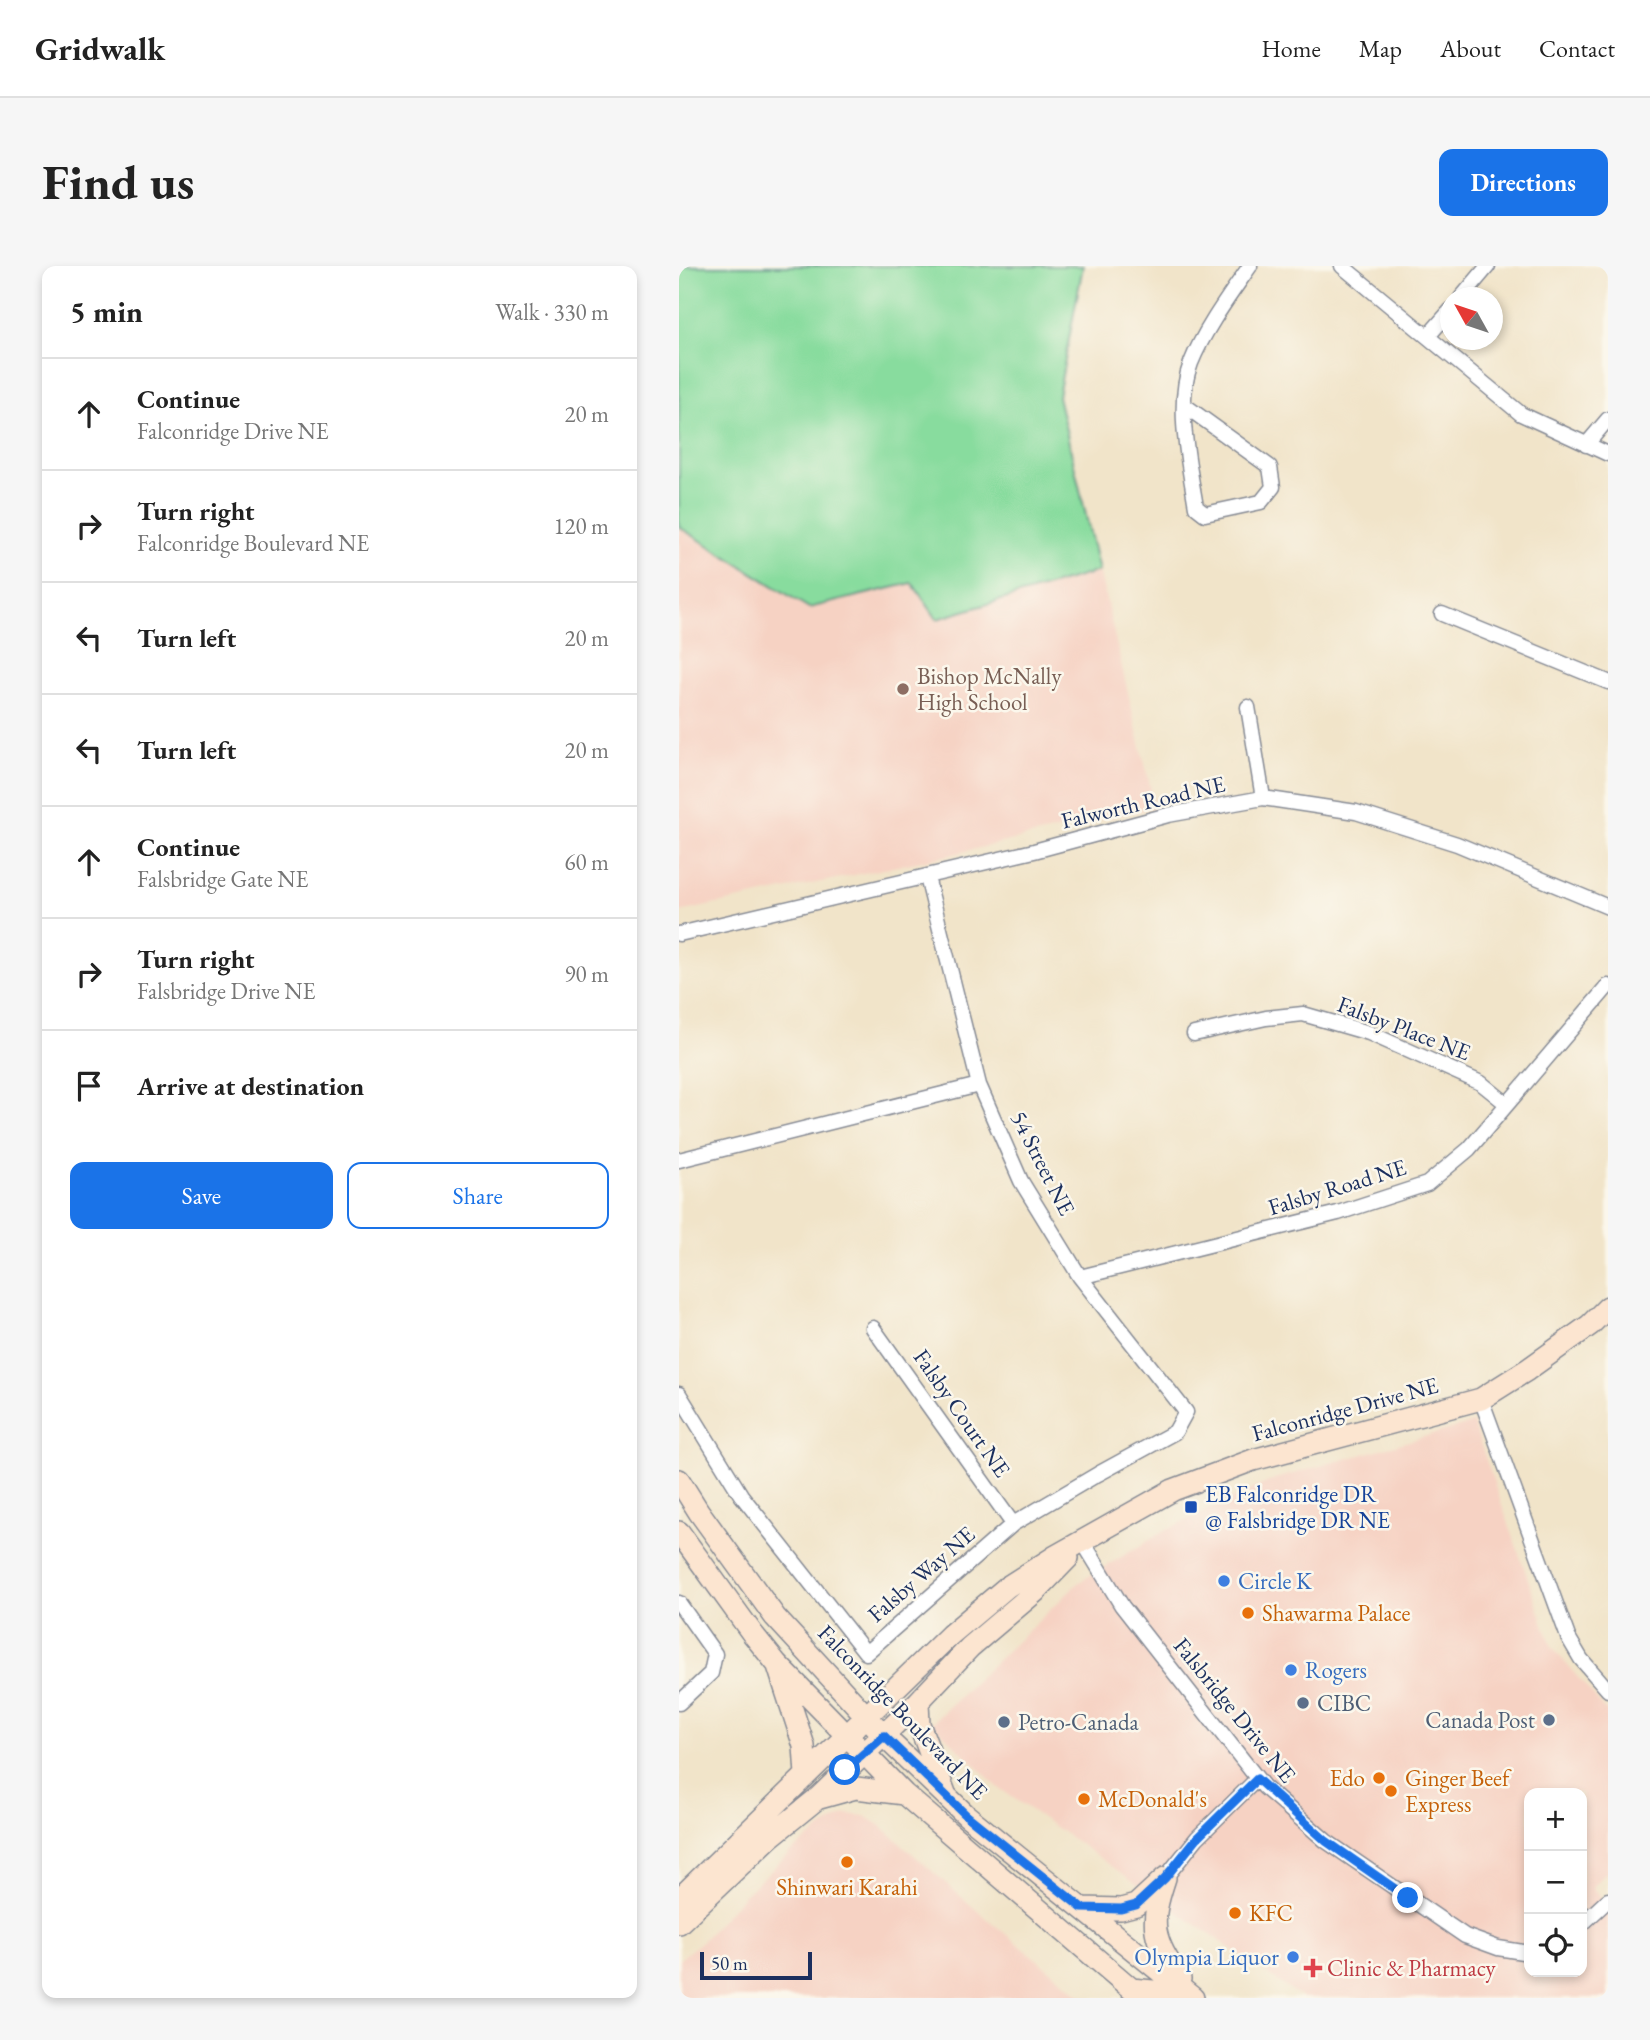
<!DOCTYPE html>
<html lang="en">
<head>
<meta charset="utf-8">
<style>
  :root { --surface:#fff; --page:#f6f6f6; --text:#222; --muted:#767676; --line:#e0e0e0; --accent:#1a73e8 }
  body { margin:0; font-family:"EB Garamond",serif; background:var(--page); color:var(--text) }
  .controls { position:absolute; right:21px; bottom:21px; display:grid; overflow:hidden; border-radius:14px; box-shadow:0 4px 10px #0003 }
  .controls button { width:63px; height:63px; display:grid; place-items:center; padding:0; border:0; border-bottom:2px solid var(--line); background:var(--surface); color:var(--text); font:35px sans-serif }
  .compass { position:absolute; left:761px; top:21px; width:63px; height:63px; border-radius:50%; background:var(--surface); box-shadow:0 4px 10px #0003; rotate:310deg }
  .scale { position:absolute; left:21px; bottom:18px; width:112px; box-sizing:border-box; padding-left:7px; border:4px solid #1b2f5e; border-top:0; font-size:19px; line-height:24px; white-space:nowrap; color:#1b2f5e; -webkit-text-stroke:5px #fbf7ec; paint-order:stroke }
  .stop { position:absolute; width:21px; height:21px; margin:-16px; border:5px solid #1a73e8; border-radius:50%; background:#fff }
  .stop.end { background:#1a73e8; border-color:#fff; box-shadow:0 2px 7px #0008 }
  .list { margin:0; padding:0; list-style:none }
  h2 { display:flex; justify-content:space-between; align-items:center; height:91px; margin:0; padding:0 28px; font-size:30px }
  h2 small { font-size:23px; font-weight:400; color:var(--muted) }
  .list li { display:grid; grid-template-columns:46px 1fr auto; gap:21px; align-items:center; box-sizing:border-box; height:112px; padding:0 28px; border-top:2px solid var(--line) }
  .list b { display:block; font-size:26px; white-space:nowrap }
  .list p { margin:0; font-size:23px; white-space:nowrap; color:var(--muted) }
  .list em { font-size:23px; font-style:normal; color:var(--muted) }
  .actions { display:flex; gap:14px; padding:21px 28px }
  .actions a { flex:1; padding:16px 0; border:2px solid var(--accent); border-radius:14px; text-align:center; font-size:24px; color:var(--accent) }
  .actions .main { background:var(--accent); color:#fff }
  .icon { flex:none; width:38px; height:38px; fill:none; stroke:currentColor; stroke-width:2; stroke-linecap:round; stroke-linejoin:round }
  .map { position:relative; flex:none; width:929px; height:1732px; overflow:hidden; border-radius:14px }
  header { display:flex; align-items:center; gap:42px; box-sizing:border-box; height:98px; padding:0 35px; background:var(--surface); border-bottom:2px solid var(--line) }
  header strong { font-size:33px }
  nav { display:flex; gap:38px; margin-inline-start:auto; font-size:24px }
  .intro { display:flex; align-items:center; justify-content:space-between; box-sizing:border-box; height:168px; padding:0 42px }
  h1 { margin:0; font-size:49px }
  .button { padding:18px 32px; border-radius:14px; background:var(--accent); color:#fff; font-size:24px; font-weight:700 }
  main { display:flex; gap:42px; padding:0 42px }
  aside { flex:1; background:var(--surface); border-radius:14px; box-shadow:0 4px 10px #0003 }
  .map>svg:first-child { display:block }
  .built { fill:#f6d2c3; fill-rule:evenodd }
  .green { fill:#88dc9e; stroke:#52867e; stroke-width:2 }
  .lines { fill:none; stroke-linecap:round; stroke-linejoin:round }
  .street-casing { stroke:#868a94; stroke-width:17 }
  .secondary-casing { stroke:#868a94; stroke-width:24 }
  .street { stroke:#fff; stroke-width:14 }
  .secondary { stroke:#fce5d0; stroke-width:21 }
  .route { stroke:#1a73e8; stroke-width:9 }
  .education-dot { fill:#8d6e63; stroke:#fbf7ec; stroke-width:2.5 }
  .transit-dot { fill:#1a4fb4; stroke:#fbf7ec; stroke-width:2.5 }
  .shop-dot { fill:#3f7fe0; stroke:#fbf7ec; stroke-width:2.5 }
  .food-dot { fill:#e8710a; stroke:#fbf7ec; stroke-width:2.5 }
  .service-dot { fill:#5c6f8a; stroke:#fbf7ec; stroke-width:2.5 }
  .health-dot { fill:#e0444e; stroke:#fbf7ec; stroke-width:2.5 }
  .labels { text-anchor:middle; stroke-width:5; stroke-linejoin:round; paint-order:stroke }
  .education-label { font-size:23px; fill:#785e54; stroke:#fbf7ec; text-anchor:start }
  .street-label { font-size:23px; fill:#1b2f5e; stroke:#fbf7ec }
  .transit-label { font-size:23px; fill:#164399; stroke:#fbf7ec; text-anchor:start }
  .shop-label { font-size:23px; fill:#366cbe; stroke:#fbf7ec; text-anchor:start }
  .food-label { font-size:23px; fill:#c56008; stroke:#fbf7ec; text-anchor:start }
  .service-label { font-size:23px; fill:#4e5e75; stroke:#fbf7ec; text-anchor:start }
  .health-label { font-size:23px; fill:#be3a42; stroke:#fbf7ec; text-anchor:start }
</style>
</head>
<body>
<header>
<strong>Gridwalk</strong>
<nav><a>Home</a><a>Map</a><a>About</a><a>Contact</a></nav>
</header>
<div class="intro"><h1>Find us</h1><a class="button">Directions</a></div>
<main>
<aside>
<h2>5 min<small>Walk · 330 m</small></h2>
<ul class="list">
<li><svg class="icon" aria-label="ahead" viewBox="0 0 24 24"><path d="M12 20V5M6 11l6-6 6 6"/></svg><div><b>Continue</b><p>Falconridge Drive NE</p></div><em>20 m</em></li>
<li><svg class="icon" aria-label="right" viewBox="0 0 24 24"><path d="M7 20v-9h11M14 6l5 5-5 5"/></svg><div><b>Turn right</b><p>Falconridge Boulevard NE</p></div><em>120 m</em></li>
<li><svg class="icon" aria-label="left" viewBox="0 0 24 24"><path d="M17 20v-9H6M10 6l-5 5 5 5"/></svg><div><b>Turn left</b></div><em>20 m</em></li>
<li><svg class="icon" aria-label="left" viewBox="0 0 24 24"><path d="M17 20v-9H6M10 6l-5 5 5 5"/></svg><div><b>Turn left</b></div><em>20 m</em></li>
<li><svg class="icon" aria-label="ahead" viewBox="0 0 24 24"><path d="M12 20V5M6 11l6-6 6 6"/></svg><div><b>Continue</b><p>Falsbridge Gate NE</p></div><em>60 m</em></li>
<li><svg class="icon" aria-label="right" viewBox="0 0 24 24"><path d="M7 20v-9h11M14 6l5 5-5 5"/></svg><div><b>Turn right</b><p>Falsbridge Drive NE</p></div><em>90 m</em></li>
<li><svg class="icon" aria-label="arrive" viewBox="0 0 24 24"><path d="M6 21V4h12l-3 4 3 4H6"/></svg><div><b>Arrive at destination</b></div></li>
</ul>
<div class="actions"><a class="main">Save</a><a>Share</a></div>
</aside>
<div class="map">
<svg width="929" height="1732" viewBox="0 0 929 1732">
  <rect width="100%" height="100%" fill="#fbf7ec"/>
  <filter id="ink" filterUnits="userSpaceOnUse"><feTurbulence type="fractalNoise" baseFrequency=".0143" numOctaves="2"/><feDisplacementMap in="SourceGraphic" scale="14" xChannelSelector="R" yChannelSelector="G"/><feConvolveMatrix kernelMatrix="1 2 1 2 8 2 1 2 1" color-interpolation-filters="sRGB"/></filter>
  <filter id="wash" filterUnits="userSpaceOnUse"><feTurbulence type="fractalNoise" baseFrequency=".00686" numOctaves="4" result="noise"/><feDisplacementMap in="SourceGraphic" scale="28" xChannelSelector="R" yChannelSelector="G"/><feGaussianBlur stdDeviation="1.57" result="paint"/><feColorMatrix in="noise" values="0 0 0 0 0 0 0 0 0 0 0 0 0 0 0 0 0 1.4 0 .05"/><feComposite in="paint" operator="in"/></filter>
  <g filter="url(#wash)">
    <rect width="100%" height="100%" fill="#f1e4c9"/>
    <path class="built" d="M0,0H404L379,130L476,541L266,590L0,646Z
      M794,1157L873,1381L929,1447V1605L913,1621L929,1641V1732H623L320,1522L253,1457L399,1317L489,1263L596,1213ZM850,1527H903V1706H850Z
      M167,1548L186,1550L201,1559L295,1642L405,1732H0V1694L26,1672L64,1630L112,1586L146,1560Z"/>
    <path class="green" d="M0,0H404L379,130L420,305L258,353L233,317L130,342L0,261Z"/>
  </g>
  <g filter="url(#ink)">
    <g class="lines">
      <defs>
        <path id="street" d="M663,0L842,148L929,188
          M782,32L809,0
          M749,70L772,44
          M505,139L591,201L594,221L582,236L526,248L517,241C510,198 496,138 512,97C525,64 551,29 571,0
          M907,179L929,153
          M763,348L929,416
          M569,441L584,532
          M0,668L355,585L489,549L584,532L677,546L778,578L929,641
          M515,768L587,752L624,748L690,767L802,817L828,838
          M0,894L300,819
          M401,1011L659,947L748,918L790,883L929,720
          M194,1062L334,1258
          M0,1128L62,1229L187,1387L334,1258L419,1208L496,1166L507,1146L401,1011L342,915L300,819L248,611
          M802,1133L889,1371L902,1393L929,1424
          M404,1276L443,1340L585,1521L647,1575L786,1670L819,1682L850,1687
          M0,1337L36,1388L32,1407L0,1437
          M486,1612L518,1572L578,1513
          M903,1658L929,1634"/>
        <path id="secondary" d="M0,1214L20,1246L96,1351L211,1476L287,1549L514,1732
          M0,1266L73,1367L98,1398L225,1528L463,1732
          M99,1400L125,1480L127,1509
          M239,1436L240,1458L266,1527
          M141,1532L177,1522L225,1528
          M486,1612C470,1660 473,1671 501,1713
          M0,1633L271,1369L328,1321L375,1291L494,1224L574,1194L802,1133L848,1104L911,1059L929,1041
          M403,1642L442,1643L457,1639L485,1613
          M0,1657L91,1571L139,1532L239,1436L291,1381L357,1325L389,1292
          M452,1723L474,1725L491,1732"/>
      </defs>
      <use href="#street" class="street-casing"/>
      <use href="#secondary" class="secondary-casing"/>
      <use href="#street" class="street"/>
      <use href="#secondary" class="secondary"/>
    </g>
  </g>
  <g class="lines" filter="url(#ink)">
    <path class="route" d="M166,1504L205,1470L287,1549L403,1642L442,1643L457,1639L486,1612L518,1572L578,1513L647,1575L729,1632"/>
  </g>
  <circle class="education-dot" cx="224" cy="423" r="7"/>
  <rect class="transit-dot" x="505" y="1234" width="14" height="14" rx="3.5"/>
  <g class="shop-dot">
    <circle cx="545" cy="1315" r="7"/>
    <circle cx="612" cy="1404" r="7"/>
    <circle cx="614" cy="1691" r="7"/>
  </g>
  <g class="food-dot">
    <circle cx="569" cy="1347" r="7"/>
    <circle cx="700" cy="1512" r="7"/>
    <circle cx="712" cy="1525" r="7"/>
    <circle cx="405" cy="1533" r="7"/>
    <circle cx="168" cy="1596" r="7"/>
    <circle cx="556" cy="1647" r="7"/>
  </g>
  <g class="service-dot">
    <circle cx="624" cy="1437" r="7"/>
    <circle cx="870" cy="1454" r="7"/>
    <circle cx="325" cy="1456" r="7"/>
  </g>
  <path class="health-dot" d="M630.5 1691.5h7v7h7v7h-7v7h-7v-7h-7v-7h7z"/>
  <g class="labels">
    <g class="education-label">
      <text x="238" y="418">Bishop McNally<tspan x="238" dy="26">High School</tspan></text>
    </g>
    <g class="street-label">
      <text transform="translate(464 536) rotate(-13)" y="8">Falworth Road NE</text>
      <text transform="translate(725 762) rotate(21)" y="8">Falsby Place NE</text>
      <text transform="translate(364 897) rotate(63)" y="8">54 Street NE</text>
      <text transform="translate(658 921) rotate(-17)" y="8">Falsby Road NE</text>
      <text transform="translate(666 1143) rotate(-15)" y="8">Falconridge Drive NE</text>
      <text transform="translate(283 1147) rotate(55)" y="8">Falsby Court NE</text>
      <text transform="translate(242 1308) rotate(-41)" y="8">Falsby Way NE</text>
      <text transform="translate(556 1444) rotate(51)" y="8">Falsbridge Drive NE</text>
      <text transform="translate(224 1446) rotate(46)" y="8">Falconridge Boulevard NE</text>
    </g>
    <g class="transit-label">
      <text x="526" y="1236">EB Falconridge DR<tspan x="526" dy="26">@ Falsbridge DR NE</tspan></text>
    </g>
    <g class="shop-label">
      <text x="559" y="1323">Circle K</text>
      <text x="626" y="1412">Rogers</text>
      <text x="600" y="1699" text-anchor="end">Olympia Liquor</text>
    </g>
    <g class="food-label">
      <text x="583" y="1355">Shawarma Palace</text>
      <text x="686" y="1520" text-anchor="end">Edo</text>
      <text x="726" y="1520">Ginger Beef<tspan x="726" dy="26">Express</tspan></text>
      <text x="419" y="1541">McDonald's</text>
      <text x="168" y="1629" text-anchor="middle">Shinwari Karahi</text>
      <text x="570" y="1655">KFC</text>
    </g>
    <g class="service-label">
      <text x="638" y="1445">CIBC</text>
      <text x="856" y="1462" text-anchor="end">Canada Post</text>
      <text x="339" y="1464">Petro-Canada</text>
    </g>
    <g class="health-label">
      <text x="648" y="1710">Clinic &amp; Pharmacy</text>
    </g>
  </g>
</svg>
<div class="controls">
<button>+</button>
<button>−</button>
<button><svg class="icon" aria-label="locate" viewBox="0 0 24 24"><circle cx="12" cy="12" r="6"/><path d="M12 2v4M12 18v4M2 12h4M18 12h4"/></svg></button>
</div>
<svg class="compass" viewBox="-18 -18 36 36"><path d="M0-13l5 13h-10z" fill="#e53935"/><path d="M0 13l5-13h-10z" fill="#767676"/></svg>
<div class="scale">50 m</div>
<div class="stop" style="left:166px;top:1504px"></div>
<div class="stop end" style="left:729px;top:1632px"></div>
</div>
</main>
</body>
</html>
